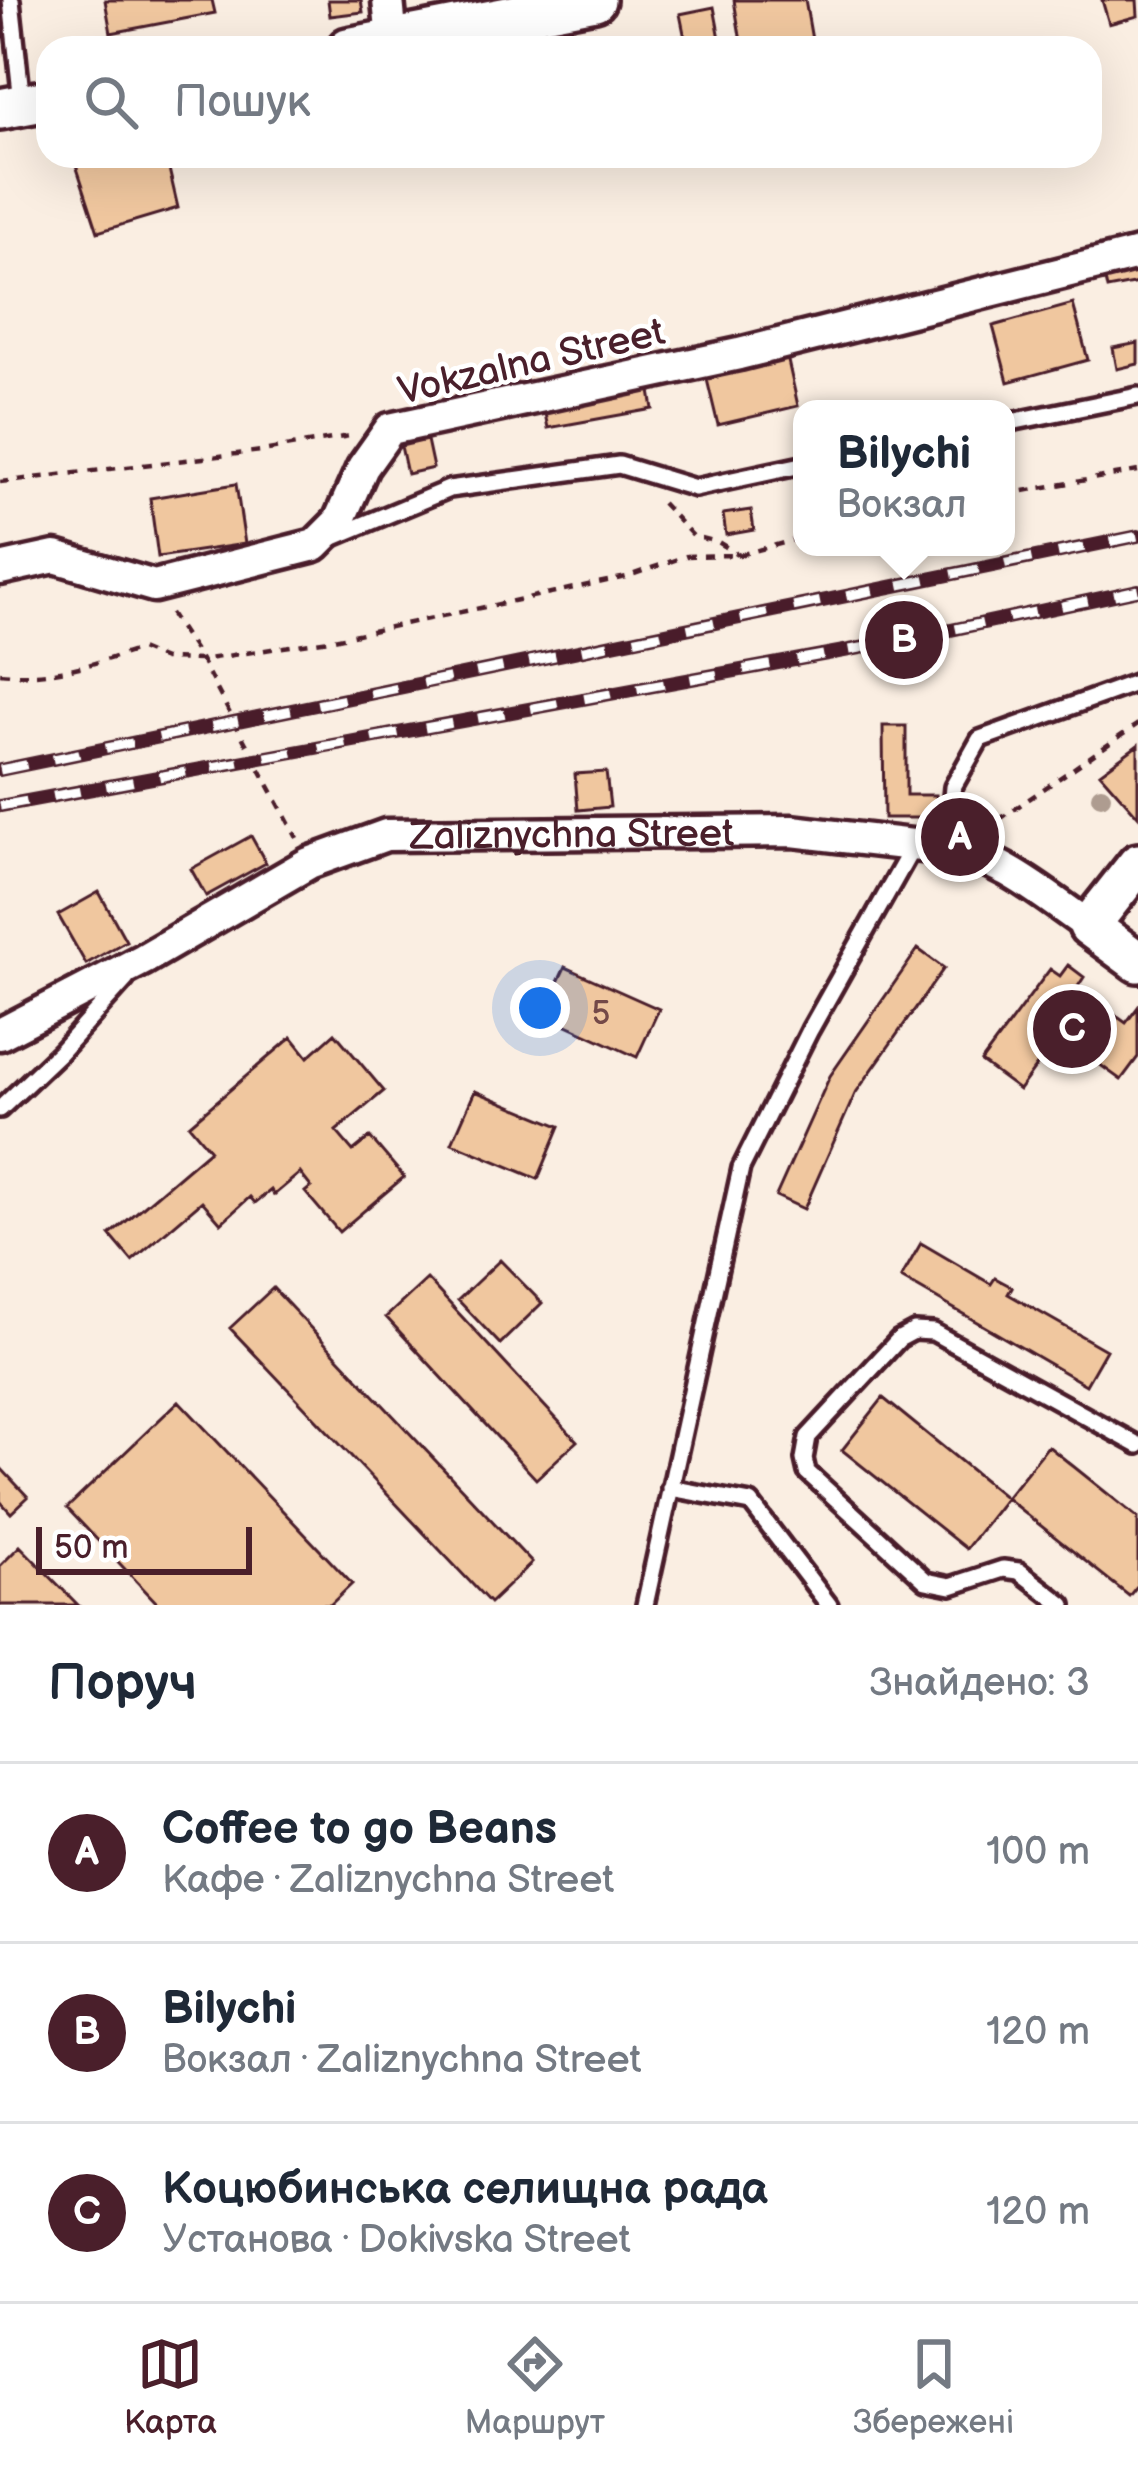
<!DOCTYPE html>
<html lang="uk">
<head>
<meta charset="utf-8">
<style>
  :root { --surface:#fff; --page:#f6f6f7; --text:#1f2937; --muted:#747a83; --line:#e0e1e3; --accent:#4a1f2b }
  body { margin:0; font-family:"Balsamiq Sans",sans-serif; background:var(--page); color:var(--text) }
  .scale { position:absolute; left:36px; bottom:30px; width:216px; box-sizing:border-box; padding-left:12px; border:6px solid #4a1f2b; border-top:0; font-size:33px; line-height:42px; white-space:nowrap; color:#4a1f2b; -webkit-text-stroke:9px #fff; paint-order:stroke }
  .you { position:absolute; left:540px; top:1008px; width:42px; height:42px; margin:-30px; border:9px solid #fff; border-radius:50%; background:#1a73e8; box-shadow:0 0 0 18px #1a73e833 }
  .badge { display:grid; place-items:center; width:78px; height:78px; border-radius:50%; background:var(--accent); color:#fff; font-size:39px; font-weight:700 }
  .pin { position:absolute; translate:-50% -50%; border:6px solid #fff; box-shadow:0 3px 12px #0006 }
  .popup { position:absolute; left:793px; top:400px; width:222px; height:156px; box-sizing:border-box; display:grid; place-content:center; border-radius:24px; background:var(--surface); filter:drop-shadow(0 3px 9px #0005); font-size:39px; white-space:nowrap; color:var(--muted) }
  .popup b { font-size:45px; color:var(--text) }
  .popup::after { content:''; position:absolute; left:50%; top:100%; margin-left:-24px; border:24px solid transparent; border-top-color:var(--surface) }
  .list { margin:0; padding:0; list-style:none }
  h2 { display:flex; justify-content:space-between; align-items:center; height:156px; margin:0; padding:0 48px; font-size:51px }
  h2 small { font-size:39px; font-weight:400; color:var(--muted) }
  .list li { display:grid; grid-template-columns:78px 1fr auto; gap:36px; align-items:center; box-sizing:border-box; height:180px; padding:0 48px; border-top:3px solid var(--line) }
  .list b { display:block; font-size:45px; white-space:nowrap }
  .list p { margin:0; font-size:39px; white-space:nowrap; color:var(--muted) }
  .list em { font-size:39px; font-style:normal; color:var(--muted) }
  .icon { flex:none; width:66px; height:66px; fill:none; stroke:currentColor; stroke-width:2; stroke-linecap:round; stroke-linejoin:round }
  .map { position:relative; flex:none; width:1138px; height:1605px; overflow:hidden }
  .search { position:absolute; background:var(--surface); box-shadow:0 12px 48px #0002; left:36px; right:36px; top:36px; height:132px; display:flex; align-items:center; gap:30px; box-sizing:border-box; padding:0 42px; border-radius:36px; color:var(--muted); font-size:45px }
  .sheet { height:696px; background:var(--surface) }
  nav { display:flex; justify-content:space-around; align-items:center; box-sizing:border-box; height:168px; border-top:3px solid var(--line); background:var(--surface); font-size:33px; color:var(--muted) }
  nav a { display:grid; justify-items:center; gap:6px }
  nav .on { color:var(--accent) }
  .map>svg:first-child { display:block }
  .building { fill:#f0c79f; stroke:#4a1f2b; stroke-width:3 }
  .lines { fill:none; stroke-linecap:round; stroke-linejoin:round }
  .service-casing { stroke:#4a1f2b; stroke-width:24 }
  .minor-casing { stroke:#4a1f2b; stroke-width:39 }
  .tertiary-casing { stroke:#4a1f2b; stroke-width:48 }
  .path { stroke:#4a1f2b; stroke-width:4.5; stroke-dasharray:9 9; stroke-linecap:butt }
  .service { stroke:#fff; stroke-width:15 }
  .minor { stroke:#fff; stroke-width:30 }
  .tertiary { stroke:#fff; stroke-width:39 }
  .rail-casing { stroke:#4a1f2b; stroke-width:14 }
  .rail { stroke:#fff; stroke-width:9; stroke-dasharray:27; stroke-linecap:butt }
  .tree { fill:#ae9c90 }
  .labels { text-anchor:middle; stroke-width:9; stroke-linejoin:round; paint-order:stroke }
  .number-label { font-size:33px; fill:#744948 }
  .street-label { font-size:39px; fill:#4a1f2b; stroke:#fff }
</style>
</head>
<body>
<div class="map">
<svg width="1138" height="1605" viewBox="0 0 1138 1605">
  <rect width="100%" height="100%" fill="#faeee2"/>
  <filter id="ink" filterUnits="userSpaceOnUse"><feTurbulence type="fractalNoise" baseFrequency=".00833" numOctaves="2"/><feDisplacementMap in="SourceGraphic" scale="24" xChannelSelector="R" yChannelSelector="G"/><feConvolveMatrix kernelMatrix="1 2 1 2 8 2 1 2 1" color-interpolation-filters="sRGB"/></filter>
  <g filter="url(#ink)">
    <path class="building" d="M105,0H212L215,13L111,33Z
      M328,0H361L363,12L330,16Z
      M734,0H805L812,40L742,48Z
      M1102,0H1137L1138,16L1109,24Z
      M714,7L721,44L687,48L680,14Z
      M100,156H166L178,208L98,232L75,162Z
      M1138,264V283L1107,289L1103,271Z
      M1073,304L1088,360L1008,382L993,326Z
      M1138,343V364L1117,369L1113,348Z
      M786,352L798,406L718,425L705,371Z
      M649,385L653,409L548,428L543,404Z
      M427,440L433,468L407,474L401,446Z
      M236,484L245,544L158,557L150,498Z
      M751,510L754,530L726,535L723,514Z
      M883,726H906V795H936V818H884Z
      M1138,745V816L1100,773Z
      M606,772L610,807L578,810L575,774Z
      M251,836L266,863L206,896L191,869Z
      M99,892L126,941L86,964L58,915Z
      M918,949L944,968L855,1094L804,1209L776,1196L830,1076Z
      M1068,965L1084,977L1077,988L1126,1023L1138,1007V1057L1121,1080L1059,1035L1019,1090L981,1062L1050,969L1060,976Z
      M565,967L659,1009L637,1057L543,1014Z
      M335,1033L384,1091L336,1131L353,1151L370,1137L404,1177L339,1232L305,1192L311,1187L300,1173L274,1195L271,1190L255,1203L250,1197L221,1223L202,1201L132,1261L110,1235L210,1150L189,1125L292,1037L308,1057Z
      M475,1091L560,1126L538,1179L452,1143Z
      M921,1243L991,1284L995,1278L1012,1287L1008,1294L1106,1350L1086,1385L901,1278Z
      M500,1260L542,1303L500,1344L458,1300Z
      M427,1279L577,1441L536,1479L386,1317Z
      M273,1288L532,1563L490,1603L230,1328Z
      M883,1398L1006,1498L966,1549L842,1450Z
      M179,1401L352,1584L330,1605H159L67,1508Z
      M1048,1446L1138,1518V1585L1129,1596L1006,1498Z
      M0,1467L28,1497L11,1513L0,1501Z
      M20,1546L78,1605H0V1566Z"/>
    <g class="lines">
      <defs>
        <path id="service" d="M11,0L22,102
          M1006,423L1138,396
          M334,537L449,489L619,465L695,488L802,465
          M947,849L953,787L980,739L1138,682
          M0,1109L60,1052L126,979
          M670,1488L751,1503L829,1605
          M645,1605L741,1168L810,1030L914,845
          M1063,1605L1019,1571L1003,1569L951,1586L926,1581L807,1472L804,1459L808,1437L899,1339L914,1331L933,1332L1138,1445"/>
        <g id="minor">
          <path d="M388,0L392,40"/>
          <path d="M0,569L55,557L154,586L315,545L339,521L363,467L390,429L739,354L1138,254"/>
          <path id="s1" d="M0,1034L144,959L309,863L386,835L792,831L947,849C1000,856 1045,896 1089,926"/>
        </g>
        <path id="tertiary" d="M348,48L595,0
          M0,109L48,100
          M1138,864L1089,926L1138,962"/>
      </defs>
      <use href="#service" class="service-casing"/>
      <use href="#minor" class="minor-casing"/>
      <use href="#tertiary" class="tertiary-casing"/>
      <path class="path" d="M0,482L262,451L349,436
        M1006,494L1138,471
        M662,503L693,536L718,542L739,555
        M170,613L201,660L297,838
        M0,673C50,679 93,664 140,649L164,659L201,660L329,640L626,577L686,556L739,555L802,538
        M984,830L1138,724"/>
      <use href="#service" class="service"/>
      <use href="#minor" class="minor"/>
      <use href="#tertiary" class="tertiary"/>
      <defs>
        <path id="rail" d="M0,770L1138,536
          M0,806L904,640L1138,590"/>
      </defs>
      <use href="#rail" class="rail-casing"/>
      <use href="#rail" class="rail"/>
    </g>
    <circle class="tree" cx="1101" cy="796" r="10"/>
  </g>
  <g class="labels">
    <g class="number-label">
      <text x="601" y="1024">5</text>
    </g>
    <g class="street-label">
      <text transform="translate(531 360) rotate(-13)" y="14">Vokzalna Street</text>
      <text dy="14" stroke="none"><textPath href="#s1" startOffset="621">Zaliznychna Street</textPath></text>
    </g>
  </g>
</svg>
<div class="scale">50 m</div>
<div class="you"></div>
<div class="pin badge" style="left:960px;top:837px">A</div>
<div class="pin badge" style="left:904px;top:640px">B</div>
<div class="popup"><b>Bilychi</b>Вокзал</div>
<div class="pin badge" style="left:1072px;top:1029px">C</div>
<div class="search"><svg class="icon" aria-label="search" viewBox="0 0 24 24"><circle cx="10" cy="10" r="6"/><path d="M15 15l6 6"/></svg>Пошук</div>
</div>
<section class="sheet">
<h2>Поруч<small>Знайдено: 3</small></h2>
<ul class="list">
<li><span class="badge">A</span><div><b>Coffee to go Beans</b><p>Кафе · Zaliznychna Street</p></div><em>100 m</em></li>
<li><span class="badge">B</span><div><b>Bilychi</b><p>Вокзал · Zaliznychna Street</p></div><em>120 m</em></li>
<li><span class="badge">C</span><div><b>Коцюбинська селищна рада</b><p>Установа · Dokivska Street</p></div><em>120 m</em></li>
</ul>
</section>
<nav>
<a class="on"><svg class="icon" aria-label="map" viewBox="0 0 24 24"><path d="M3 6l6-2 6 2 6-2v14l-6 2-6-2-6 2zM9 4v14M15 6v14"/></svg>Карта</a>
<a><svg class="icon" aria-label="directions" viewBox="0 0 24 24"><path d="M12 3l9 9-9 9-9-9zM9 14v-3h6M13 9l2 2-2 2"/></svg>Маршрут</a>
<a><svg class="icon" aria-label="saved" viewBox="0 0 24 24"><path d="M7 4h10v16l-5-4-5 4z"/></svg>Збережені</a>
</nav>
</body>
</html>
